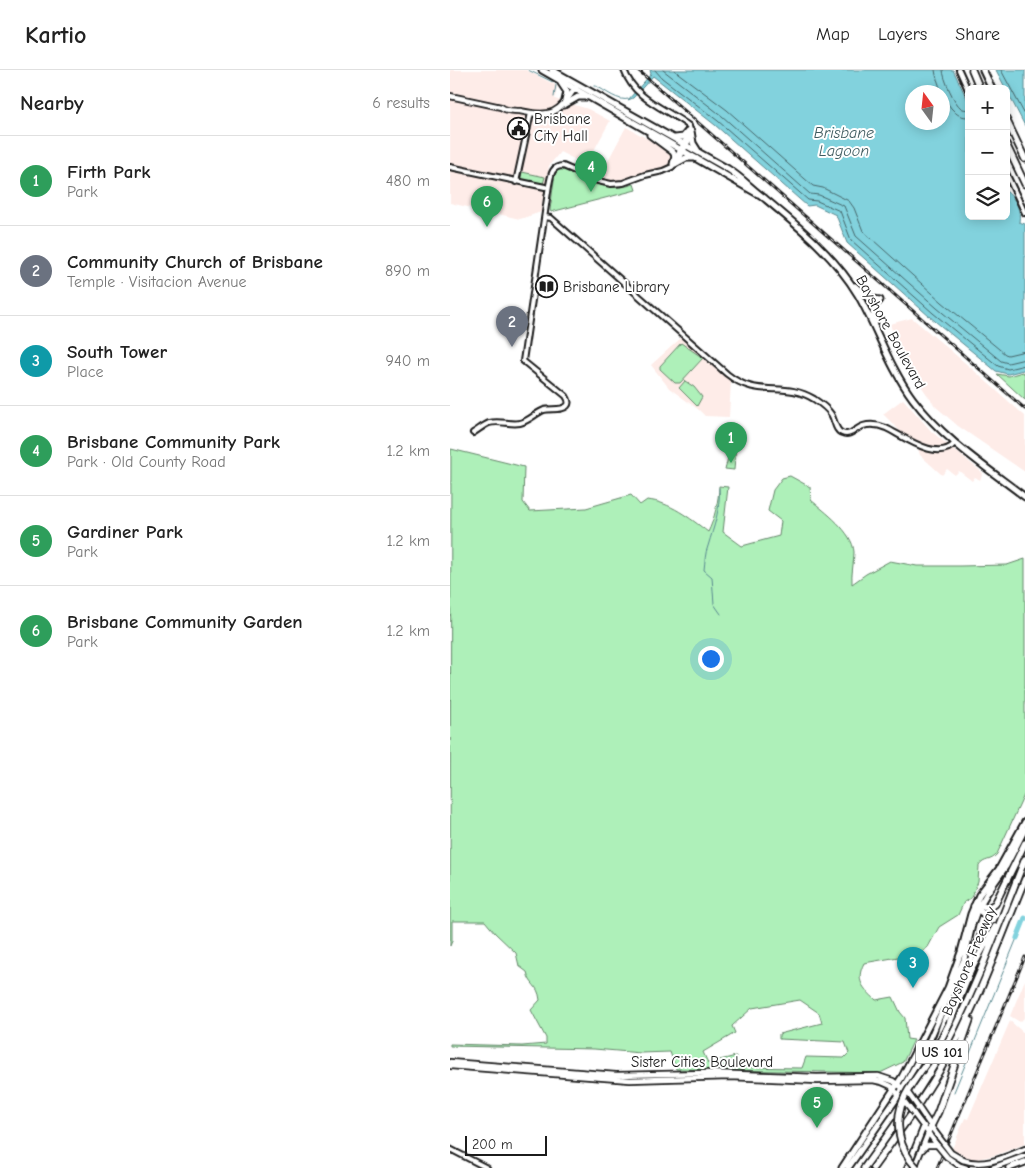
<!DOCTYPE html>
<html lang="en">
<head>
<meta charset="utf-8">
<style>
  :root { --surface:#fff; --page:#f6f6f6; --text:#222; --muted:#767676; --line:#e0e0e0; --accent:#7c3aed }
  body { margin:0; font-family:"Comic Neue",sans-serif; background:var(--page); color:var(--text) }
  .controls { position:absolute; right:15px; top:15px; display:grid; overflow:hidden; border-radius:8px; box-shadow:0 2px 12px #0003 }
  .controls button { width:45px; height:45px; display:grid; place-items:center; padding:0; border:0; border-bottom:1px solid var(--line); background:var(--surface); color:var(--text); font:25px sans-serif }
  .compass { position:absolute; left:455px; top:15px; width:45px; height:45px; border-radius:50%; background:var(--surface); box-shadow:0 2px 12px #0003; rotate:345deg }
  .scale { position:absolute; left:15px; bottom:12px; width:82px; box-sizing:border-box; padding-left:5px; border:2px solid #1c1c1c; border-top:0; font-size:14px; line-height:18px; white-space:nowrap; color:#1c1c1c; -webkit-text-stroke:4px #fff; paint-order:stroke }
  .you { position:absolute; left:260px; top:588px; width:18px; height:18px; margin:-12px; border:4px solid #fff; border-radius:50%; background:#1a73e8; box-shadow:0 0 0 8px #1a73e833 }
  .badge { display:grid; place-items:center; width:32px; height:32px; border-radius:50%; background:var(--accent); color:#fff; font-size:16px; font-weight:700 }
  .pin { position:absolute; translate:-50% -41px; filter:drop-shadow(0 1px 2px #0008) }
  .pin::after { content:''; position:absolute; top:26px; width:18px; height:15px; background:inherit; clip-path:polygon(0 0,100% 0,50% 100%) }
  .list { margin:0; padding:0; list-style:none }
  h2 { display:flex; justify-content:space-between; align-items:center; height:65px; margin:0; padding:0 20px; font-size:21px }
  h2 small { font-size:16px; font-weight:400; color:var(--muted) }
  .list li { display:grid; grid-template-columns:32px 1fr auto; gap:15px; align-items:center; box-sizing:border-box; height:90px; padding:0 20px; border-top:1px solid var(--line) }
  .list b { display:block; font-size:19px; white-space:nowrap }
  .list p { margin:0; font-size:16px; white-space:nowrap; color:var(--muted) }
  .list em { font-size:16px; font-style:normal; color:var(--muted) }
  .icon { flex:none; width:28px; height:28px; fill:none; stroke:currentColor; stroke-width:2; stroke-linecap:round; stroke-linejoin:round }
  .map { position:relative; flex:none; width:575px; height:1098px; overflow:hidden }
  header { display:flex; align-items:center; gap:30px; box-sizing:border-box; height:70px; padding:0 25px; background:var(--surface); border-bottom:1px solid var(--line) }
  header strong { font-size:24px }
  nav { display:flex; gap:28px; margin-inline-start:auto; font-size:18px }
  main { display:flex }
  aside { flex:1; background:var(--surface) }
  .map>svg:first-child { display:block }
  .built { fill:#feece8 }
  .green { fill:#aef0b9; stroke:#65866a; fill-rule:evenodd }
  .water { fill:#82d2dd; stroke:#598990; fill-rule:evenodd }
  .lines { fill:none; stroke-linecap:round; stroke-linejoin:round }
  .shore { stroke:#456569; stroke-width:1 }
  .stream { stroke:#598990; stroke-width:1 }
  .river { stroke:#82d2dd; stroke-width:5 }
  .tertiary-casing { stroke:#1c1c1c; stroke-width:8 }
  .secondary-casing { stroke:#1c1c1c; stroke-width:8 }
  .primary-casing { stroke:#1c1c1c; stroke-width:9 }
  .motorway-casing { stroke:#1c1c1c; stroke-width:9 }
  .tertiary { stroke:#fff; stroke-width:4 }
  .secondary { stroke:#fff; stroke-width:4.5 }
  .primary { stroke:#fff; stroke-width:5 }
  .motorway { stroke:#fff; stroke-width:5.5 }
  .rail-casing { stroke:#1c1c1c; stroke-width:3 }
  .rail { stroke:#fff; stroke-width:1; stroke-dasharray:4; stroke-linecap:butt }
  .secondary-bridge-casing { stroke:#1c1c1c; stroke-width:8; stroke-linecap:butt }
  .motorway-bridge-casing { stroke:#1c1c1c; stroke-width:9; stroke-linecap:butt }
  .secondary-bridge { stroke:#fff; stroke-width:4.5 }
  .motorway-bridge { stroke:#fff; stroke-width:5.5 }
  .labels { text-anchor:middle; stroke-width:4; stroke-linejoin:round; paint-order:stroke }
  .shield { fill:#fff; stroke:#606060; stroke-width:1 }
  .shield-label { font-size:14px; font-weight:bold; fill:#1c1c1c }
  .poi-label { font-size:15px; fill:#1c1c1c; stroke:#fff; text-anchor:start }
  .street-label { font-size:15px; fill:#1c1c1c; stroke:#fff }
  .water-label { font-size:16px; font-style:italic; fill:#405c60; stroke:#fff }
</style>
</head>
<body>
<header>
<strong>Kartio</strong>
<nav><a>Map</a><a>Layers</a><a>Share</a></nav>
</header>
<main>
<aside>
<h2>Nearby<small>6 results</small></h2>
<ul class="list">
<li><span class="badge" style="background:#2e9e5b">1</span><div><b>Firth Park</b><p>Park</p></div><em>480 m</em></li>
<li><span class="badge" style="background:#6b7280">2</span><div><b>Community Church of Brisbane</b><p>Temple · Visitacion Avenue</p></div><em>890 m</em></li>
<li><span class="badge" style="background:#0f9aa8">3</span><div><b>South Tower</b><p>Place</p></div><em>940 m</em></li>
<li><span class="badge" style="background:#2e9e5b">4</span><div><b>Brisbane Community Park</b><p>Park · Old County Road</p></div><em>1.2 km</em></li>
<li><span class="badge" style="background:#2e9e5b">5</span><div><b>Gardiner Park</b><p>Park</p></div><em>1.2 km</em></li>
<li><span class="badge" style="background:#2e9e5b">6</span><div><b>Brisbane Community Garden</b><p>Park</p></div><em>1.2 km</em></li>
</ul>
</aside>
<div class="map">
<svg width="575" height="1098" viewBox="0 0 575 1098">
  <rect width="100%" height="100%" fill="#fff"/>
  <filter id="ink" filterUnits="userSpaceOnUse"><feTurbulence type="fractalNoise" baseFrequency=".02" numOctaves="2"/><feDisplacementMap in="SourceGraphic" scale="10" xChannelSelector="R" yChannelSelector="G"/><feConvolveMatrix kernelMatrix="1 2 1 2 8 2 1 2 1" color-interpolation-filters="sRGB"/></filter>
  <g filter="url(#ink)">
    <path class="built" d="M0,0H76L107,16L105,29L138,39L160,51L136,95L110,82L99,96L91,142L70,149L0,133Z
      M176,57L220,81L223,86V90L216,98L194,103L177,110L158,111L148,109Z
      M462,248L521,298L575,346V402L508,356L485,336L469,313L449,280L440,254Z
      M231,268L281,311L279,347L255,346L249,340L219,318L201,295Z
      M453,329L482,362L533,403L530,410L525,407L522,411L509,401L505,405L497,399L492,405L470,385L468,379V373L456,367L433,344Z
      M575,910V947L570,952L560,946Z
      M560,951L575,964V1074L546,1085L527,1089L516,1087L502,1079L515,1048L518,1049Z"/>
    <path class="green" d="M110,99C140,103 149,126 184,114L186,120L101,142L100,140L105,103Z
      M72,102L95,107L93,114L73,110L71,108Z
      M231,273L253,288L230,313H225L210,299V296Z
      M572,302L575,304V330L547,304L559,306Z
      M235,311L244,317L252,327L247,336L229,318Z
      M286,375L284,400L275,399L281,377Z
      M1,379L74,397L73,432L80,441L136,438L181,425L190,435L197,430C220,432 240,448 258,462C264,451 269,429 269,416L278,417L273,462L292,476L329,466L331,451L318,441L323,420L332,408L340,406L360,417L361,430C374,441 403,462 404,482C404,493 401,503 402,514L416,504L440,491L467,496H510L557,495L575,489V723L547,784C541,792 534,788 529,796L528,812L521,828L514,832L508,845L489,857L478,877L471,883L414,893C405,911 413,918 426,930L443,927L450,942L455,948L457,969L464,970L453,992L430,1003L226,999L220,982L191,983L144,979L0,976V974L72,976L96,974V968L81,940L90,930C88,914 80,916 77,902L69,896L66,883L45,863L35,851H2V871L0,876ZM350,930L369,943L372,953L329,964V969L395,972L399,983L394,988L356,987L352,998L285,997L286,986L258,993L253,982L285,963L282,956L302,938Z"/>
    <path class="water" d="M200,0H503L519,33V146H556V121C566,129 571,140 569,152L575,154V301L573,300L558,304L546,301L480,247L397,173L386,145L365,135L357,136L265,55L203,6L183,28L178,30L201,4ZM462,22H492V52H462Z
      M546,0H575V56Z"/>
    <g class="lines">
      <path class="shore" d="M205,0L212,8L268,51L358,130L367,131L390,141L401,170L483,243L548,296L558,299L575,295
        M213,0L272,46L360,124L369,125L394,136L406,166L487,238L551,291L558,293L575,289
        M224,0L277,40L363,116L373,118L399,131L404,138L413,161L492,232L555,284L558,285L575,281
        M485,0C486,10 496,35 504,41C508,46 513,47 519,47
        M493,0C493,8 504,33 511,38C514,40 515,39 519,40
        M551,0L575,45"/>
      <path class="stream" d="M78,0L107,14
        M144,16H146C156,21 168,32 179,29
        M104,27L106,15
        M269,418C271,438 264,456 258,476C255,483 255,492 254,500L262,507L264,534L271,544
        M504,1022L567,868"/>
      <path class="river" d="M567,868L575,848"/>
      <defs>
        <path id="tertiary" d="M509,0L519,22
          M225,90L238,65V60
          M0,97L95,117
          M556,103L575,143
          M66,112L81,43
          M95,147L101,148L277,304C309,330 333,310 364,329C370,333 377,338 381,344C385,350 385,361 392,363C400,367 406,358 413,356C420,354 429,355 436,358C453,366 488,393 505,373
          M23,363C28,360 34,355 39,353C50,350 60,355 70,353C79,351 86,343 94,340C100,338 112,341 117,336C120,333 118,329 116,326L73,291L99,115C101,106 101,96 113,96L148,111L161,114L173,113L195,105L213,101L222,97L230,88L241,66L239,56C215,38 185,30 174,0
          M0,1079L37,1098"/>
        <path id="secondary" d="M0,26L51,37C57,42 63,40 70,41C103,48 108,43 126,17
          M0,992L166,1005L257,1003L367,1007L428,1006L443,1011L455,1020
          M0,996L180,1010L280,1007L367,1011L423,1010L432,1012L441,1016L453,1030
          M468,1037L485,1062
          M464,1044L488,1076
          M472,1080L477,1075H487
          M513,1090C534,1098 555,1087 575,1079
          M510,1096L516,1098
          M457,1098L474,1056
          M464,1098L481,1056
          M542,1098L575,1086"/>
        <path id="primary" d="M92,0L308,124
          M102,0L278,99C291,107 301,118 313,127C348,156 385,186 408,225C428,260 439,297 463,329C493,369 536,397 575,427
          M111,13L117,22L114,35
          M114,35L128,27H136
          M241,61L243,73L248,81
          M200,65L223,82L225,86L223,94
          M225,68L233,67L238,61
          M225,94L236,88H246
          M405,216L417,227L429,230
          M425,256L423,237L430,230
          M392,1098L452,1007L498,918L511,882L521,844L529,825L549,799L575,752
          M398,1098L449,1025L480,969L514,890L522,855L528,838L537,823L556,796L575,759"/>
        <path id="motorway" d="M522,0L530,19
          M533,0L542,19
          M556,49L575,89
          M556,74L575,114
          M526,833L538,838L545,834L575,773
          M500,952L521,900L545,857
          M486,976L495,949L536,854V846L524,836
          M459,1029L480,992
          M481,1056L488,1042L520,950
          M414,1098C443,1058 472,1018 496,975C527,916 550,851 575,789
          M423,1098C451,1059 480,1020 503,977C531,924 552,865 575,809
          M559,1098L575,1092"/>
      </defs>
      <use href="#tertiary" class="tertiary-casing"/>
      <use href="#secondary" class="secondary-casing"/>
      <use href="#primary" class="primary-casing"/>
      <use href="#motorway" class="motorway-casing"/>
      <use href="#tertiary" class="tertiary"/>
      <use href="#secondary" class="secondary"/>
      <use href="#primary" class="primary"/>
      <use href="#motorway" class="motorway"/>
      <defs>
        <path id="rail" d="M188,0L575,339
          M487,1098L575,887"/>
      </defs>
      <use href="#rail" class="rail-casing"/>
      <use href="#rail" class="rail"/>
      <defs>
        <path id="secondary-bridge" d="M458,1023L468,1037
          M453,1030L464,1044
          M485,1062L501,1083L513,1090
          M488,1076L497,1087L510,1096"/>
        <path id="motorway-bridge" d="M467,1098C448,1079 443,1051 455,1026C462,1012 472,1000 481,987C488,976 494,964 500,952"/>
      </defs>
      <use href="#secondary-bridge" class="secondary-bridge-casing"/>
      <use href="#motorway-bridge" class="motorway-bridge-casing"/>
      <use href="#secondary-bridge" class="secondary-bridge"/>
      <use href="#motorway-bridge" class="motorway-bridge"/>
    </g>
  </g>
  <defs>
    <symbol id="civic-ring" viewBox="-11 -11 22 22"><circle r="9.5" fill="#fff" stroke="#1c1c1c" stroke-width="1.5"/><path d="M-.6-6.5H3V-4.5H.6V-3L4-1V1h2V6H-6V1h2V-1L-.6-3ZM-1.2 2.5V6h2.4V2.5Z" fill="#1c1c1c"/></symbol>
    <symbol id="library-ring" viewBox="-11 -11 22 22"><circle r="9.5" fill="#fff" stroke="#1c1c1c" stroke-width="1.5"/><path d="M-6-4Q-3-5.5-.7-3.5V5Q-3 3-6 4ZM6-4Q3-5.5 .7-3.5V5Q3 3 6 4Z" fill="#1c1c1c"/></symbol>
  </defs>
  <g fill-rule="evenodd">
    <use href="#civic-ring" x="56" y="46" width="25" height="25"/>
    <use href="#library-ring" x="84" y="204" width="25" height="25"/>
  </g>
  <g class="labels">
    <rect class="shield" x="466" y="970.5" width="52" height="23" rx="4"/>
    <g class="shield-label">
      <text x="492" y="987">US 101</text>
    </g>
    <g class="poi-label">
      <text x="84" y="54">Brisbane<tspan x="84" dy="17">City Hall</tspan></text>
      <text x="113" y="222">Brisbane Library</text>
    </g>
    <g class="street-label">
      <text transform="translate(441 262) rotate(61)" y="5">Bayshore Boulevard</text>
      <text transform="translate(519 891) rotate(-67)" y="5">Bayshore Freeway</text>
      <text x="252" y="997">Sister Cities Boulevard</text>
    </g>
    <g class="water-label">
      <text x="394" y="68">Brisbane<tspan x="394" dy="18">Lagoon</tspan></text>
    </g>
  </g>
</svg>
<div class="controls">
<button>+</button>
<button>−</button>
<button><svg class="icon" aria-label="layers" viewBox="0 0 24 24"><path d="M12 4l9 5-9 5-9-5zM3 14l9 5 9-5"/></svg></button>
</div>
<svg class="compass" viewBox="-18 -18 36 36"><path d="M0-13l5 13h-10z" fill="#e53935"/><path d="M0 13l5-13h-10z" fill="#767676"/></svg>
<div class="scale">200 m</div>
<div class="you"></div>
<div class="pin badge" style="left:281px;top:393px;background:#2e9e5b">1</div>
<div class="pin badge" style="left:62px;top:277px;background:#6b7280">2</div>
<div class="pin badge" style="left:463px;top:918px;background:#0f9aa8">3</div>
<div class="pin badge" style="left:141px;top:122px;background:#2e9e5b">4</div>
<div class="pin badge" style="left:367px;top:1058px;background:#2e9e5b">5</div>
<div class="pin badge" style="left:37px;top:157px;background:#2e9e5b">6</div>
</div>
</main>
</body>
</html>
